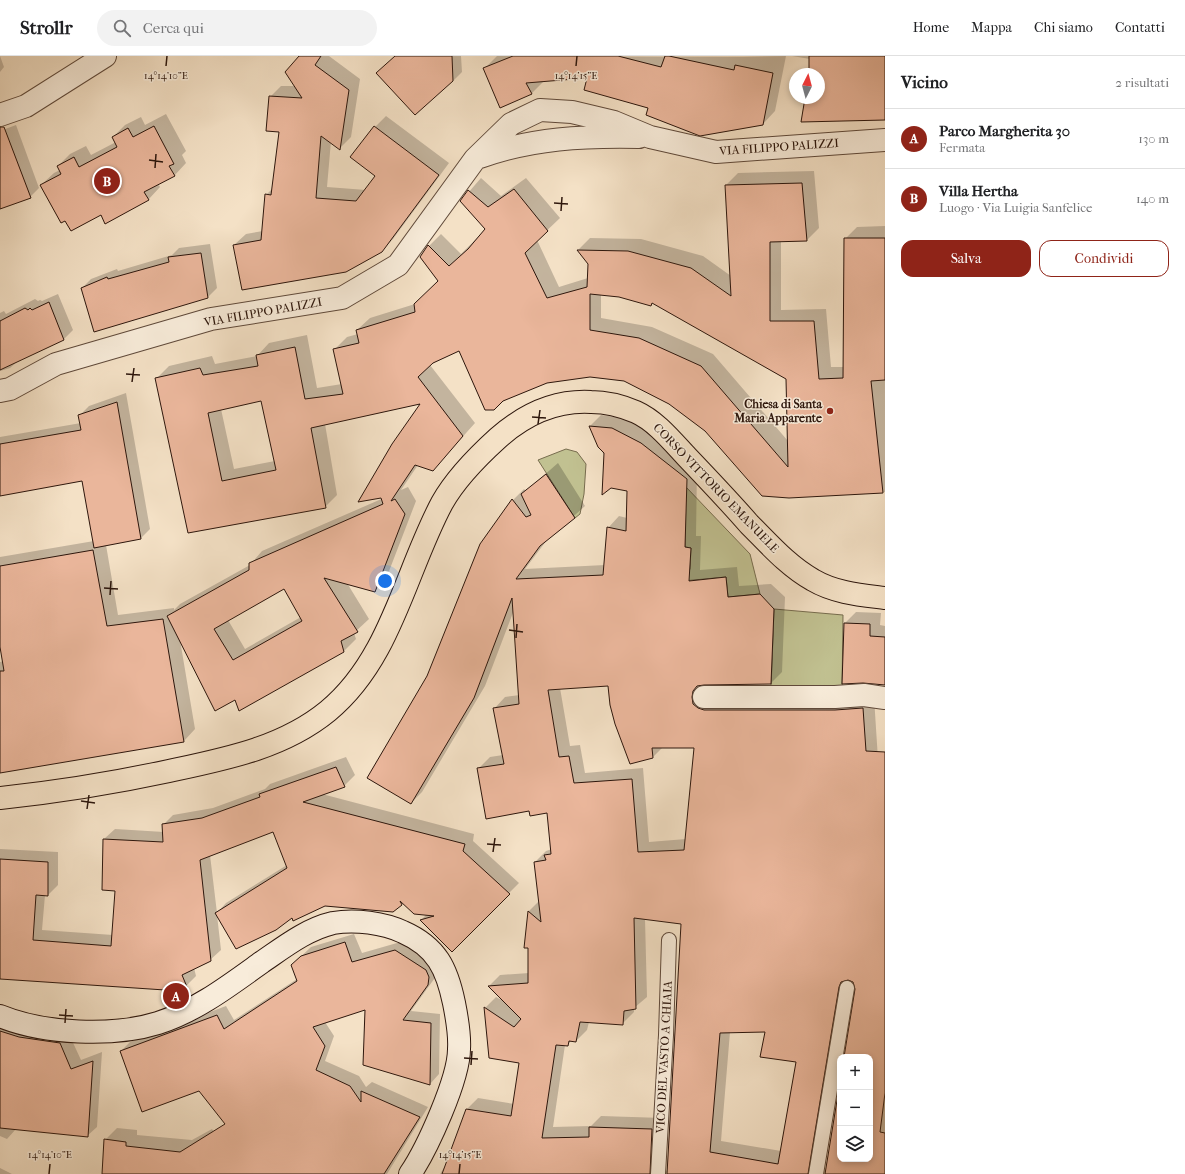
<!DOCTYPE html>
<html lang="it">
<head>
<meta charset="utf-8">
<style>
  :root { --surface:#fff; --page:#f2f2f2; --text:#202124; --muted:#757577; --line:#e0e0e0; --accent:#8f2418 }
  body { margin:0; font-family:"IM FELL French Canon",serif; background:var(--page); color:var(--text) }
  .controls { position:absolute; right:12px; bottom:12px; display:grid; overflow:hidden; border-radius:8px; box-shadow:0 2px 6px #0003 }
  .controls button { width:36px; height:36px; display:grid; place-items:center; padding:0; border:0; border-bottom:1px solid var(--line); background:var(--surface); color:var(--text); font:20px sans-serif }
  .compass { position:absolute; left:789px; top:12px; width:36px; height:36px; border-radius:50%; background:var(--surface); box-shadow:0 2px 6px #0003; rotate:6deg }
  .you { position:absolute; left:385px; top:525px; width:14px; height:14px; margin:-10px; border:3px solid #fff; border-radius:50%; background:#1a73e8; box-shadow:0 0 0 6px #1a73e833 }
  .badge { display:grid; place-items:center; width:26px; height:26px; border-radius:50%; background:var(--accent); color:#fff; font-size:13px; font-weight:700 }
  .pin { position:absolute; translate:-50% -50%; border:2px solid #fff; box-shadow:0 1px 4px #0006 }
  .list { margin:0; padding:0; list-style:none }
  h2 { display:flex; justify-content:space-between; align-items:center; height:52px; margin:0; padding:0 16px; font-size:17px }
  h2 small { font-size:13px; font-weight:400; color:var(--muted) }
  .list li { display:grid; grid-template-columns:26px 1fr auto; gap:12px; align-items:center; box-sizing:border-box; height:60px; padding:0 16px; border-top:1px solid var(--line) }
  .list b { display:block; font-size:15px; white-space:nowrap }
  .list p { margin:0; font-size:13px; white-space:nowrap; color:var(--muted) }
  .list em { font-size:13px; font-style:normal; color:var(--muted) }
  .actions { display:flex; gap:8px; padding:12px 16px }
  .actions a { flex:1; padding:9px 0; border:1px solid var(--accent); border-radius:12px; text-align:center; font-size:14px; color:var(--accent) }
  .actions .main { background:var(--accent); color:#fff }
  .icon { flex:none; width:22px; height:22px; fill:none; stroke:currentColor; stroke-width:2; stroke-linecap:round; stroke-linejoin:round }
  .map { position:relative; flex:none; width:885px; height:1118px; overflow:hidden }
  header { display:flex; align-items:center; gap:24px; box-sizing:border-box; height:56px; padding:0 20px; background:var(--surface); border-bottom:1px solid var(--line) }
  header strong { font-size:19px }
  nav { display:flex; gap:22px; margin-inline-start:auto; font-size:14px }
  .search { width:280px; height:36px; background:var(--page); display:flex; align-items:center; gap:10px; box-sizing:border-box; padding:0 14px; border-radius:22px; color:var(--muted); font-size:15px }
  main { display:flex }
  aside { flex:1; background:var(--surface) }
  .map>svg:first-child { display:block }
  .green { fill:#c1c191; stroke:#776c4e }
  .shadow { fill:#0003; fill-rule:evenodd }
  .building { fill:#eab69b; stroke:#2d160c; fill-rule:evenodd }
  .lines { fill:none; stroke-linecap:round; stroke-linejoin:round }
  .lane-casing { stroke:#5f493a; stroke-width:16 }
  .street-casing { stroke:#5f493a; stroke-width:24 }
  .secondary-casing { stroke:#2d160c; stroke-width:24 }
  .primary-casing { stroke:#2d160c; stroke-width:24 }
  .lane { stroke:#f8ecda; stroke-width:14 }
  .street { stroke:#f8ecda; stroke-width:22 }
  .secondary { stroke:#f8ecda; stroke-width:22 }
  .primary { stroke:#f4e1c6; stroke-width:22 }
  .ticks { fill:none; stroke:#2d160c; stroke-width:1.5 }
  .poi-dot { fill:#8f2418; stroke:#f8ecda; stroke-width:1.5 }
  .labels { text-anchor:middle; stroke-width:3; stroke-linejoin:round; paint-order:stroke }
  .street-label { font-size:12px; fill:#2d160c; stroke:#f8ecda }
  .poi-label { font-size:12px; font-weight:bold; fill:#2d160c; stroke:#f8ecda; text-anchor:end }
  .ticks-label { font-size:10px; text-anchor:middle; fill:#2d160c; stroke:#f8ecda; stroke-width:3; stroke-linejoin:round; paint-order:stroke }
</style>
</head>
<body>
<header>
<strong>Strollr</strong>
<div class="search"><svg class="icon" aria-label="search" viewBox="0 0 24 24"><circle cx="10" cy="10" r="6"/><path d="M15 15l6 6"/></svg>Cerca qui</div>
<nav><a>Home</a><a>Mappa</a><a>Chi siamo</a><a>Contatti</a></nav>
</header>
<main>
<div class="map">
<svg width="885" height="1118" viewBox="0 0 885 1118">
  <rect width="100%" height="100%" fill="#f4e1c6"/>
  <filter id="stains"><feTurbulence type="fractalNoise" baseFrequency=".005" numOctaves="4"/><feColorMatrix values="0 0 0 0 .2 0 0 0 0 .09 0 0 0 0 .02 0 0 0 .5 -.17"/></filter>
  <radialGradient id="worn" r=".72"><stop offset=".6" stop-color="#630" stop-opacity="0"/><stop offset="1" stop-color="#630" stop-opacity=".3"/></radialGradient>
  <path class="green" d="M566,393L577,396L586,408L584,438L580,458L575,462L538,404Z
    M686,431L750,498L760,538L728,541L726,521L683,525L690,513L691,492L685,491Z
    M774,553L843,559L842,634L771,633Z"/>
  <path class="shadow" d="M0,0L4,11L0,16Z
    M300,0H329L360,23L351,81L340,92L331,85L327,131L366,134L376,120L375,71L386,60L449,107L393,183L381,195L234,189L246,178L263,175L266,139L273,132L280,75L270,41L281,30H296Z
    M396,0H461L462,16L453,25Z
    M497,0L744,1L786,0L775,55L763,68L649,52L588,20L544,25L531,38L484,13Z
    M792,0H885V64L806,42H819V18H810V3Z
    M166,58L186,95L182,99L186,107L174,120L158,128L160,131L148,144L101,158L41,129L54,117L60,114L58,110L70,98L86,90L91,99L116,86L113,81L125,69L141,61L145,69Z
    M16,69L39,132L30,141L0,152V75Z
    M814,115L819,172L807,184H781V254L826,253L831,311H844L845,183L857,171L885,170V436L789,441L670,347L624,324L459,294L430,309L475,367L433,414L418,409L401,434L408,431L416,445L386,523L374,535L347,527L369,563L354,577L356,583L344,595L235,643L180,584L195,673L184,685L0,716V606L4,605L0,585V501L94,485L82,424L0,439V381L81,367L79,360L89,350L126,337L150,473L141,482L106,489L118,559L174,552V554L180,548L250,509L262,495L386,441L422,346L325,368L337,439L325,451L189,476L157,322L169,310L212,300L215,308L257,300L269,287L307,279L317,332L342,328L335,293L347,281L358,278L357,274L370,262L415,248L439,225L421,201L429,190L441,178L461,198L486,173L461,145L481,122L501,140L526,122L560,162L537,184L559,231L588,222L589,207L578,194L590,182L641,183L703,200L731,220L726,129L738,117ZM601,238L620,240L651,249L653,246L787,322L788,385L713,298L652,271L601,262ZM262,344L275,405L234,413L221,353ZM284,531L301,561L245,593L228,564Z
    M210,188L217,232L207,242L82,232L91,223L117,213L118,215L172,199L179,192Z
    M58,238L73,274L63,284L18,305L10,312L0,315V257L4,255L6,258L35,243L38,245L40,244L42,245Z
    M601,359L624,362L653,376L697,411L696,480H701L700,514L737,511L739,530L771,528L785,541L782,616L770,628H703L704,636L874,641L883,781L885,777V1118H440L447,1107L467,1053L478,1042L514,1048L520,1006L485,952L496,941L504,945L489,930L500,919L529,917V891H525L529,855L539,845L535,806L546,795L552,793L548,756L529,754L479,712L490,701L503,699L494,653L505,641L520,639L514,554L485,630L422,736L411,747L428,620L481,489L513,444L524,433L526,435L558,407L585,450L547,484L525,513L605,509L608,472L619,460L627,462L628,434L599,391L590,370ZM609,628L653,701L663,691H695L686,783L649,786L643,712L585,717L580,689L570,690L560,632ZM645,863L682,867L668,1115L665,1114L663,1062L601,1060L591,1070L553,1071L565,989H567L572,984L576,985L587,974L589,966L622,968L634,956V952L647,941ZM850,923L853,924L856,933L845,1001H870V1103H840V1032L826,1115L821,1113L818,1105ZM766,975L797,1005L781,1095L721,1085L730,976Z
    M856,556L881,557L880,569L885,570V628L845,567Z
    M346,701L355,719L344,730L322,738L474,778L473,785L519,827L452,894L421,864L427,858L403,846L401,848L325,849L292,860L217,859L221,894L210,904L194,912L196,920L186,930L166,933L0,922V793L58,796V829L48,839H45L42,874L113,879L116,835L104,783L115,773L164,776L163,769L173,759L213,752L265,733L270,728ZM274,775L287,809L226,847L217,857L210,799Z
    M354,878L362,897L404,885L436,905L437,919L411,955L440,958L439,1018L430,1028L366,953L325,966L334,980L325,1005L359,1020L366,1031L372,1026L428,1051L387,1118H265L196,1029L121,995L130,986L226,950L234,964L297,923L292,909L311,891Z
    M0,963L69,978L81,1004L102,996L97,1071L87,1080L16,1073L7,1083L0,1080Z
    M117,1072L137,1074V1079L192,1084L212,1073L242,1118H103L105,1084Z
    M0,1112L12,1118H0Z"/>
  <path class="building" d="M299,0H321L315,9L349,34L340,94L321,80L316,142L356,145L375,120L350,101L374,70L439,119L382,196L346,216L242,234L233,189L261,184L265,138L271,139L279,76L266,75L269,40L302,42L285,16Z
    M395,0H452L453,25L415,59L376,17Z
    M513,0H618L661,11L665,0H669L734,14L735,9L773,17L763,69L700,80L646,59L648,52L584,34L587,22L526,27L532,38L500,52L483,12Z
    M809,0H885V64L801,66L805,42H819V18H809Z
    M154,70L174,108L169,110L175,120L144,136L149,144L105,168L101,159L71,175L65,165L61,167L40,129L61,118L57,110L74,101L79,111L117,91L112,81L128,72L133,81Z
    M0,71H4L31,142L0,153Z
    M802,127L807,185L770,186V265H814L819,323L843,322L844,182H885V324L871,325L883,437L789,442L762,440L705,375L669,348L624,325L590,321L547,327L503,345L494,354H485L459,295L433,307L418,321L463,380L433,415L415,409L391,445L395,443L405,458L375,536L324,522L358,576L341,585L344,596L239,655L235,644L215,655L167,560L249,514V507L383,448L381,442L358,446L392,388L420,348L311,372L326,452L188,477L155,322L200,312L203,319L258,310L256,299L295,291L305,343L343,338L333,293L359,287L356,274L415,256L414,248L438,225L420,201L428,189L449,210L468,193L485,173L460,145L468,134L488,151L514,133L548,175L525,197L547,242L587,231L588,208L577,194L628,195L691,212L731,240L725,129ZM590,238L619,241L651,250L652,247L786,323L788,411L701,310L639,282L590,274ZM261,345L276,414L222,425L208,357ZM284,533L302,565L233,604L214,573Z
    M201,197L208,242L94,276L81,232L107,221L108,223L169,206L168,201Z
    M49,246L64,284L0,314V265L25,252L28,254L30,252L32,254Z
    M117,346L141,483L94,492L82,425L0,440V388L81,374L78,359Z
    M589,370L612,372L641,387L687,423L685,491L691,492L689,525L726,521L728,541L760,538L774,553L771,628L704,629L697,630L693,635L692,641L693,648L698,652L704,654H835L863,652L866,695L885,696V1037L880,1076L885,1077V1118H825L840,1026V1103H870V1001H844L855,933L853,926L848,924L841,926L839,931L808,1118H667L681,868L634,862L636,953L624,955L623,969L580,966L576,986L569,985L568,990L556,989L542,1082L589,1081V1071L652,1073L650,1118H442L466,1053L511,1060L519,1007L489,1002L484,951L514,971L521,963L488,930L528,927V892H524L528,855L541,866L534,806L546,804L544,799L551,798L547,757L530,760L529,755L486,763L477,712L504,708L493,652L519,648L512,542L474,642L411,748L367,722L427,620L480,488L512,443L526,461L531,459L521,438L546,418L575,462L540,490L516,523L603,519L607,471L626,475L627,435L611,432L602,439L604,397L598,391ZM608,630L610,649L615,668L630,708L653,702L652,692H694L684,794L638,796L632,723L574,727L569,700L559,701L548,634ZM765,976L760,1001L796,1006L778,1108L710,1096L720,977Z
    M93,494L107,570L163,563L184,686L0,717V615H4L0,591V510Z
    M844,567L870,568V580L885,581V629L863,627L842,628Z
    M336,711L345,731L303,746L465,788L463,795L510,838L452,896L420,864L434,860L414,858L400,845L402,849L393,856L325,850L293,865L292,862L276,874L236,893L215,857L287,812L273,776L200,804L211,905L182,919L187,931L164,943L165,934L0,923V803L48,806V840L36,839L33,884L111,890L115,835L102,834L103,783L163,786L162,768L202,762L260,741L259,738Z
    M345,886L352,906L395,894L426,914L429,921L428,929L403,964L431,967L430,1029L363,1009L365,954L313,971L325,990L316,1014L350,1030L361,1046V1035L420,1061L384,1118H102L104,1083L126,1086V1090L180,1096L225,1068L199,1035L142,1056L120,995L217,959L224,973L297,925L291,909L301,900Z
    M0,975L19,981L60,987L71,1013L93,1005L88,1081L0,1072Z"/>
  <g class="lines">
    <defs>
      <path id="lane" d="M658,1118L666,979L669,884
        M816,1118L847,932"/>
      <path id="street" d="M0,59L26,50L105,0
        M480,101C533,82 583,80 639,81
        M0,335L10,333L56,308L211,263L342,242L398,209L475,103L511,68L540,54L572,56L614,66L650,81L716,96L885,84
        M704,641H835L864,639L885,642"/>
      <path id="secondary" d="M0,960C44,978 113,981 158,967C196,955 230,929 262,906C284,891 307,873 333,867C355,863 384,867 403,876C437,891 447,913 454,947C457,962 460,978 459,993C459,1023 427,1093 410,1118"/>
      <path id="primary" d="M0,742C57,736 113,727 169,715C225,703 283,692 328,655C391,603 405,516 442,447C456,422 477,401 498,382C524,359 556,344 591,346C606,346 622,350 636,356C656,365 672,385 687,401C708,423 729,445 749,468C769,488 788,510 813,524C835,537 861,539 885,542"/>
    </defs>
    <use href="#lane" class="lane-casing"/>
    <use href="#street" class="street-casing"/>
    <use href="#secondary" class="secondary-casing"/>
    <use href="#primary" class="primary-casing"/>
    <use href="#lane" class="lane"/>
    <use href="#street" class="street"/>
    <use href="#secondary" class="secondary"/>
    <use href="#primary" class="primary"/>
  </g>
  <path class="ticks" d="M166,10L167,0M576,10L577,0M149,104L163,106M155,112L156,98M554,147L568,148M561,155L562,141M126,318L140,319M132,326L134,312M532,361L546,362M538,368L540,354M104,532L118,533M110,539L111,525M509,574L523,576M516,582L517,568M81,745L95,747M87,753L89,739M487,788L501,789M493,796L495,782M59,959L73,960M65,967L66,953M464,1002L478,1003M471,1009L472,995M49,1118L50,1108M459,1118L460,1108"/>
  <circle class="poi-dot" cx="830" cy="355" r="4"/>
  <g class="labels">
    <g class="street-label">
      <text transform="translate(779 91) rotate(-4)" y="4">VIA FILIPPO PALIZZI</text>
      <text transform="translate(263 256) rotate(-10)" y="4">VIA FILIPPO PALIZZI</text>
      <text transform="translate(716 432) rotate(46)" y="4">CORSO VITTORIO EMANUELE</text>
      <text transform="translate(664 1001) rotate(-87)" y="4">VICO DEL VASTO A CHIAIA</text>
    </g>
    <g class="poi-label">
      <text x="822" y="352">Chiesa di Santa<tspan x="822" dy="14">Maria Apparente</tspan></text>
    </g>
  </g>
  <g class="ticks-label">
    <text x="166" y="23">14°14'10"E</text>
    <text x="576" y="23">14°14'15"E</text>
    <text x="50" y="1102">14°14'10"E</text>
    <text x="460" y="1102">14°14'15"E</text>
  </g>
  <rect width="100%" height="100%" filter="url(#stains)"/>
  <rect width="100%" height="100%" fill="url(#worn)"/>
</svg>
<div class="controls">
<button>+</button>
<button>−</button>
<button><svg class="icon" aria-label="layers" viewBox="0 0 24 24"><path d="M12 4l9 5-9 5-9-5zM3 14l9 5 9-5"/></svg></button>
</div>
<svg class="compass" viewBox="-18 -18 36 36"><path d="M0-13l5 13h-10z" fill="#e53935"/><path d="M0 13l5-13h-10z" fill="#757577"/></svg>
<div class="you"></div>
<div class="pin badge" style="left:176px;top:940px">A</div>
<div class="pin badge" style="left:107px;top:125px">B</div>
</div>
<aside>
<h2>Vicino<small>2 risultati</small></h2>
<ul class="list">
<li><span class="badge">A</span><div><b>Parco Margherita 30</b><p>Fermata</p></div><em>130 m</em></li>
<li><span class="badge">B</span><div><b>Villa Hertha</b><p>Luogo · Via Luigia Sanfelice</p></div><em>140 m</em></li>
</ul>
<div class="actions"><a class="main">Salva</a><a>Condividi</a></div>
</aside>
</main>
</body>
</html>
